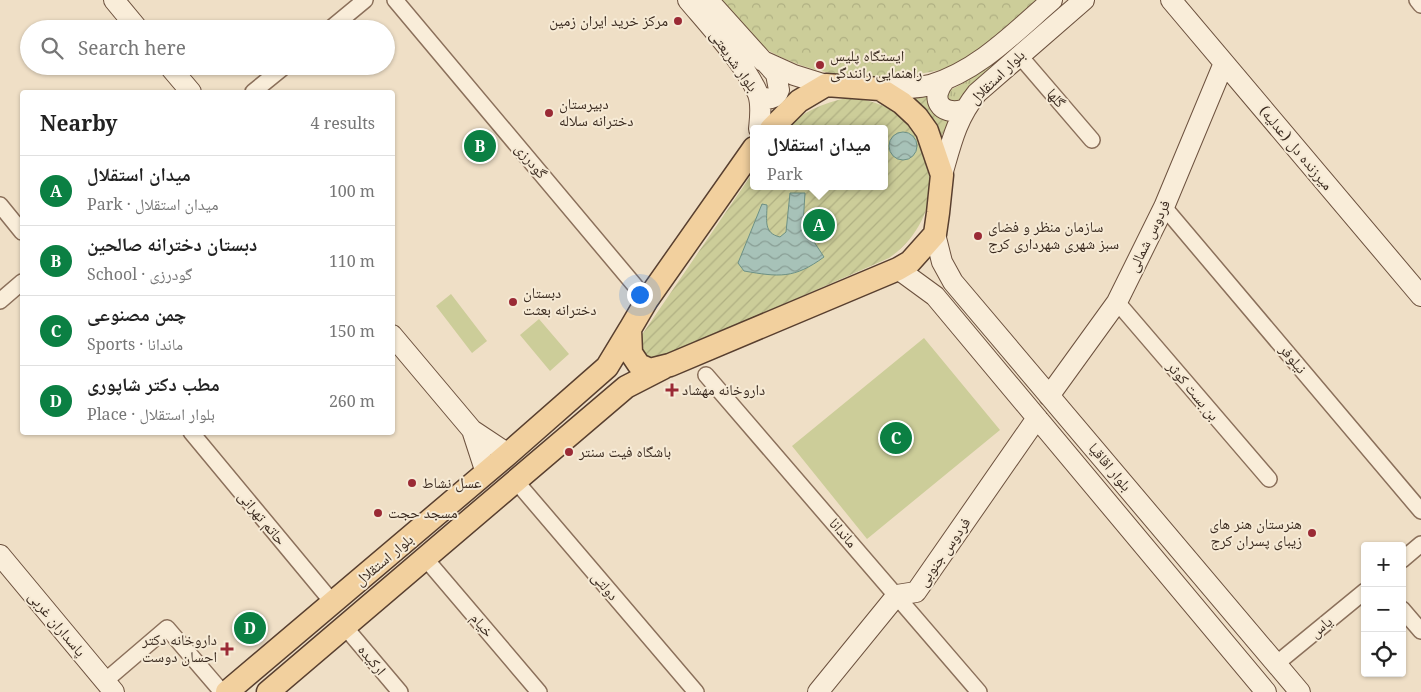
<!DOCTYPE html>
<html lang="en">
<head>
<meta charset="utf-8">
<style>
  :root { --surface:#fff; --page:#f6f6f6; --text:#222; --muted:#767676; --line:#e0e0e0; --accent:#0b8043 }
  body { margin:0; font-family:"Noto Serif","Noto Naskh Arabic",serif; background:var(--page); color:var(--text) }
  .controls { position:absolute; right:15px; bottom:15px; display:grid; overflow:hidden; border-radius:5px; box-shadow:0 1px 4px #0004 }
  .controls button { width:45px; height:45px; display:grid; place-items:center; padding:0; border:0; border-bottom:1px solid var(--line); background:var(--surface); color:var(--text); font:25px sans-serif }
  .you { position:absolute; left:639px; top:294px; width:18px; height:18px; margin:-12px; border:4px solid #fff; border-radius:50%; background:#1a73e8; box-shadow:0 0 0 8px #1a73e833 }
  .badge { display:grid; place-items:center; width:32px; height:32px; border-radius:50%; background:var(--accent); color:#fff; font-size:16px; font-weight:700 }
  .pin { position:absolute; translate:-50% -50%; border:2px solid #fff; box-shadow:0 1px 5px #0006 }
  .popup { position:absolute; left:750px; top:125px; width:138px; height:65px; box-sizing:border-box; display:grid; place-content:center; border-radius:5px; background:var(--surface); filter:drop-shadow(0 1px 4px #0005); font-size:16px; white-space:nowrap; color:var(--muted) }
  .popup b { font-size:19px; color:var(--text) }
  .popup::after { content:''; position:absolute; left:50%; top:100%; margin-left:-10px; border:10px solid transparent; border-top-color:var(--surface) }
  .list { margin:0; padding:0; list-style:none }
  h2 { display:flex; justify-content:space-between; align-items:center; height:65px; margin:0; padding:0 20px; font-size:21px }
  h2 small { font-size:16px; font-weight:400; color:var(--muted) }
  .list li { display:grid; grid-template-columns:32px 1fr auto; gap:15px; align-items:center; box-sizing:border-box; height:70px; padding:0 20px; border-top:1px solid var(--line) }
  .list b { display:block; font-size:19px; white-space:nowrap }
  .list p { margin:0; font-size:16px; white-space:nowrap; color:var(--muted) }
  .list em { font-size:16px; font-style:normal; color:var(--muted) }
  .icon { flex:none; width:28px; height:28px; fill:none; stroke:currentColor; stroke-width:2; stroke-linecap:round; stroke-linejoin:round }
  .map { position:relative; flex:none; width:1421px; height:692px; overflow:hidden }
  .search { position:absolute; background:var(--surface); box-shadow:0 1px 4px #0004; left:20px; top:20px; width:375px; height:55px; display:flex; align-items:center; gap:12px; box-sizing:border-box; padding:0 18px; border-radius:28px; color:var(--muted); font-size:19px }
  .panel { position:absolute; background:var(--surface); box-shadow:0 1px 4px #0004; left:20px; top:90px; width:375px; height:345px; border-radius:5px }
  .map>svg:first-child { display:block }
  .grass { fill:url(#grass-tufts) }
  .forest { fill:url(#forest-crowns) }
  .garden { fill:url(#garden-furrows) }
  .pitch { fill:#cccd99 }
  .water { fill:url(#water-waves); stroke:#6d9185 }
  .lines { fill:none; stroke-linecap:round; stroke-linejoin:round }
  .street-casing { stroke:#8b705b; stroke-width:18 }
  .secondary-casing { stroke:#6c513e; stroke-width:22 }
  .primary-casing { stroke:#583f2f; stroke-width:25 }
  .street { stroke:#f9edd9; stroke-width:15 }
  .secondary { stroke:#f9edd9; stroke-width:20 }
  .primary { stroke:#f2d09e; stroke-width:22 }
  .poi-dot { fill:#9a2a35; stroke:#f6ead5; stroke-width:2 }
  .labels { text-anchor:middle; stroke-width:4; stroke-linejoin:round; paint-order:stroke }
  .poi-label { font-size:15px; fill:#3a2a1f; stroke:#f6ead5; text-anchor:start }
  .street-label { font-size:15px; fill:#3a2a1f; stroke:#f6ead5 }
</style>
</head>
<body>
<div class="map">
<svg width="1421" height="692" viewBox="0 0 1421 692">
  <defs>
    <pattern id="grass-tufts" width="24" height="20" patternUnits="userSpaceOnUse" patternTransform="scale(1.25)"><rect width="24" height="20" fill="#cccd99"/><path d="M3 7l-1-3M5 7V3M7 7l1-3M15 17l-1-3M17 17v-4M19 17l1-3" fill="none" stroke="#b0b083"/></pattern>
    <pattern id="forest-crowns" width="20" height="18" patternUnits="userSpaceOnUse" patternTransform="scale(1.25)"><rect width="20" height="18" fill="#cccd99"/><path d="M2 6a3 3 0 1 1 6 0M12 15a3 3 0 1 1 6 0" fill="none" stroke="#b0b083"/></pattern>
    <pattern id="garden-furrows" width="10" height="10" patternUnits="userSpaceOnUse" patternTransform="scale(1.25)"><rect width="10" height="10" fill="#cccd99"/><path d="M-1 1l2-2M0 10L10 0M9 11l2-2" fill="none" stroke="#b0b083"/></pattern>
    <pattern id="water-waves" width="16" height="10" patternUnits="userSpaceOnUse" patternTransform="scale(1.25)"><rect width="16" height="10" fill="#a7c2b8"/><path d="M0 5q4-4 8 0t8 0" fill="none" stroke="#899e95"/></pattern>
  </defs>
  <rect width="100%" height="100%" fill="#efdfc6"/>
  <path class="grass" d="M994,59L997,64L958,105L950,107L944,93L962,84Z"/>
  <path class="forest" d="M722,0H1040C1014,22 989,48 960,64C951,69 940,70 930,72C879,83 818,78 771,52C751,42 736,17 722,0Z"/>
  <path class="garden" d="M930,93L951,117L940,139L909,101Z
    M847,98C938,101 960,208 889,258L674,352L644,362L639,339L754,171V186H884V129H785C802,112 823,103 847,98Z"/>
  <path class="pitch" d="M451,294L487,341L472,353L436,306Z
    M539,319L569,354L550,371L520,335Z
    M924,338L1000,430L867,539L792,446Z"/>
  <path class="water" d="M889 146a14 14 0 1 1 28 0a14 14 0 1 1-28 0Z
    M790,193H805L803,225L824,257C794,279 779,277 744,271L738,263L762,204L767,205C767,220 763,233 780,237L786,232Z"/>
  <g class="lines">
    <defs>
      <path id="street" d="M395,0L647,300
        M1417,0L1421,5
        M330,29L365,0
        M1019,55L1092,140
        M253,92L285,66
        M0,205L22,232
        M1164,207L1421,511
        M0,301L22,282
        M1117,302L1269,479
        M706,375L979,692
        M191,432L333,603
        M515,480L696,692
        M425,558L539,692
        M1402,560L1421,544
        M1402,609L1421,631
        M345,627L400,692
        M1276,664L1365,591
        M105,681L167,628L222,692"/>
      <path id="secondary" d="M114,0L138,29
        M688,0C709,25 746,65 758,94C762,105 760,118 759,129
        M708,0L763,61L794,75L826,85
        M1171,0L1421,296
        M169,66L191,92
        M945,80C929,98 940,116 963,110
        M880,89C896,89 914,89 930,85C978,71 1015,32 1052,0
        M759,96C767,100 776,100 779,90L776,74L767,64
        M942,175C951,144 956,119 977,93L1084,0
        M935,234L942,262L953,282L1300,692
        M898,269L935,296L1266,692
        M392,335L472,430L508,454
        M1049,396L1117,302L1164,207L1224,63
        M472,430L486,473
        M0,555L114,692
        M818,692L897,595L916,592L1037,418"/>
      <path id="primary" d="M754,148L647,300L630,329L631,353L639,365L650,370L670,365L898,269L910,262L935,234L938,213L942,175L927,131L917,117L902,103L880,89L826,85L799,101L771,129
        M227,692L508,454L607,367L630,329
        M268,692L626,387L663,368"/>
    </defs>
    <use href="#street" class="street-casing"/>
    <use href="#secondary" class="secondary-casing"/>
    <use href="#primary" class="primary-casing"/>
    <use href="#street" class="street"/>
    <use href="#secondary" class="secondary"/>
    <use href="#primary" class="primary"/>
  </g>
  <g class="poi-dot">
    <circle cx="678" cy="21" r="5"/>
    <circle cx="820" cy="65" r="5"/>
    <circle cx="549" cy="113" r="5"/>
    <circle cx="978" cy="236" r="5"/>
    <circle cx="513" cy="302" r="5"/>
    <path d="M669.5 382.5h5v5h5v5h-5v5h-5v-5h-5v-5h5z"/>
    <circle cx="569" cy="452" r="5"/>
    <circle cx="412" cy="483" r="5"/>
    <circle cx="378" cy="513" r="5"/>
    <circle cx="1312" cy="533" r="5"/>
    <path d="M224.5 641.5h5v5h5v5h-5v5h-5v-5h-5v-5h5z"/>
  </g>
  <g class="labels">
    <g class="poi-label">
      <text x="668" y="26" text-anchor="end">مرکز خرید ایران زمین</text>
      <text x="830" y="61">ایستگاه پلیس<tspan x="830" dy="17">راهنمایی رانندگی</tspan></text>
      <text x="559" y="109">دبیرستان<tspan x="559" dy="17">دخترانه سلاله</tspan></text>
      <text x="988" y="232">سازمان منظر و فضای<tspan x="988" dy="17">سبز شهری شهرداری کرج</tspan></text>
      <text x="523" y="298">دبستان<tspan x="523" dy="17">دخترانه بعثت</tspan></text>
      <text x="682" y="395">داروخانه مهشاد</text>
      <text x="579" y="457">باشگاه فیت سنتر</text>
      <text x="422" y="488">عسل نشاط</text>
      <text x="388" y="518">مسجد حجت</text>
      <text x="1302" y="529" text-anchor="end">هنرستان هنر های<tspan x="1302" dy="17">زیبای پسران کرج</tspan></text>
      <text x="217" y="645" text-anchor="end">داروخانه دکتر<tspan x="217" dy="17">احسان دوست</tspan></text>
    </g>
    <g class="street-label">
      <text transform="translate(734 61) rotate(55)" y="5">بلوار شریعتی</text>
      <text transform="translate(997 77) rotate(-44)" y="5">بلوار استقلال</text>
      <text transform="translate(1056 98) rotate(50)" y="5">گلها</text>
      <text transform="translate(1296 148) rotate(50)" y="5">میرزنده دل (عدلیه)</text>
      <text transform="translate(531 161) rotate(50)" y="5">گودرزی</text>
      <text transform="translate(1149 236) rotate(-64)" y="5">فردوس شمالی</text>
      <text transform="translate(1293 359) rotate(50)" y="5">نیلوفر</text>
      <text transform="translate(1193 391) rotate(50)" y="5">بن بست کوثر</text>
      <text transform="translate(1110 467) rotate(50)" y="5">بلوار اقاقیا</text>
      <text transform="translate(262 518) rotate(50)" y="5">حاتم تهرانی</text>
      <text transform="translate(843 533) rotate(49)" y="5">ماندانا</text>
      <text transform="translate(944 552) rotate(-55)" y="5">فردوس جنوبی</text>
      <text transform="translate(384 560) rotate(-40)" y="5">بلوار استقلال</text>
      <text transform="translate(605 586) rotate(50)" y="5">دولتی</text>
      <text transform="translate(57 624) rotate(50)" y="5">پاسداران غربی</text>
      <text transform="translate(482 625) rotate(50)" y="5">خیام</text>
      <text transform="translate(1321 627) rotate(-40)" y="5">یاس</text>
      <text transform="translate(372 660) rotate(50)" y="5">ارکیده</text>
    </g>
  </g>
</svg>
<div class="controls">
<button>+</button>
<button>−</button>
<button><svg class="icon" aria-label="locate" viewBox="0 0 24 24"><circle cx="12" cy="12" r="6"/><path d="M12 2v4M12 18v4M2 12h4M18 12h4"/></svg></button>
</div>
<div class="you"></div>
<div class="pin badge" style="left:819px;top:225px">A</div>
<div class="popup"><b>میدان استقلال</b>Park</div>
<div class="pin badge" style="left:480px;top:146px">B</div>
<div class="pin badge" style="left:896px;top:438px">C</div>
<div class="pin badge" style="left:250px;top:628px">D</div>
<div class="search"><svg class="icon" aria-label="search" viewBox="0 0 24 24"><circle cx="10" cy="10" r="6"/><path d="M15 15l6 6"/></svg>Search here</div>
<section class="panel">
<h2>Nearby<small>4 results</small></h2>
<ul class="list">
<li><span class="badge">A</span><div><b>میدان استقلال</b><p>Park · میدان استقلال</p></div><em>100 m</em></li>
<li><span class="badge">B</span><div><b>دبستان دخترانه صالحین</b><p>School · گودرزی</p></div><em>110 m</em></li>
<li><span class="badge">C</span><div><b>چمن مصنوعی</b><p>Sports · ماندانا</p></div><em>150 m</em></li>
<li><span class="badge">D</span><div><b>مطب دکتر شاپوری</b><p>Place · بلوار استقلال</p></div><em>260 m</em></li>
</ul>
</section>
</div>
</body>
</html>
